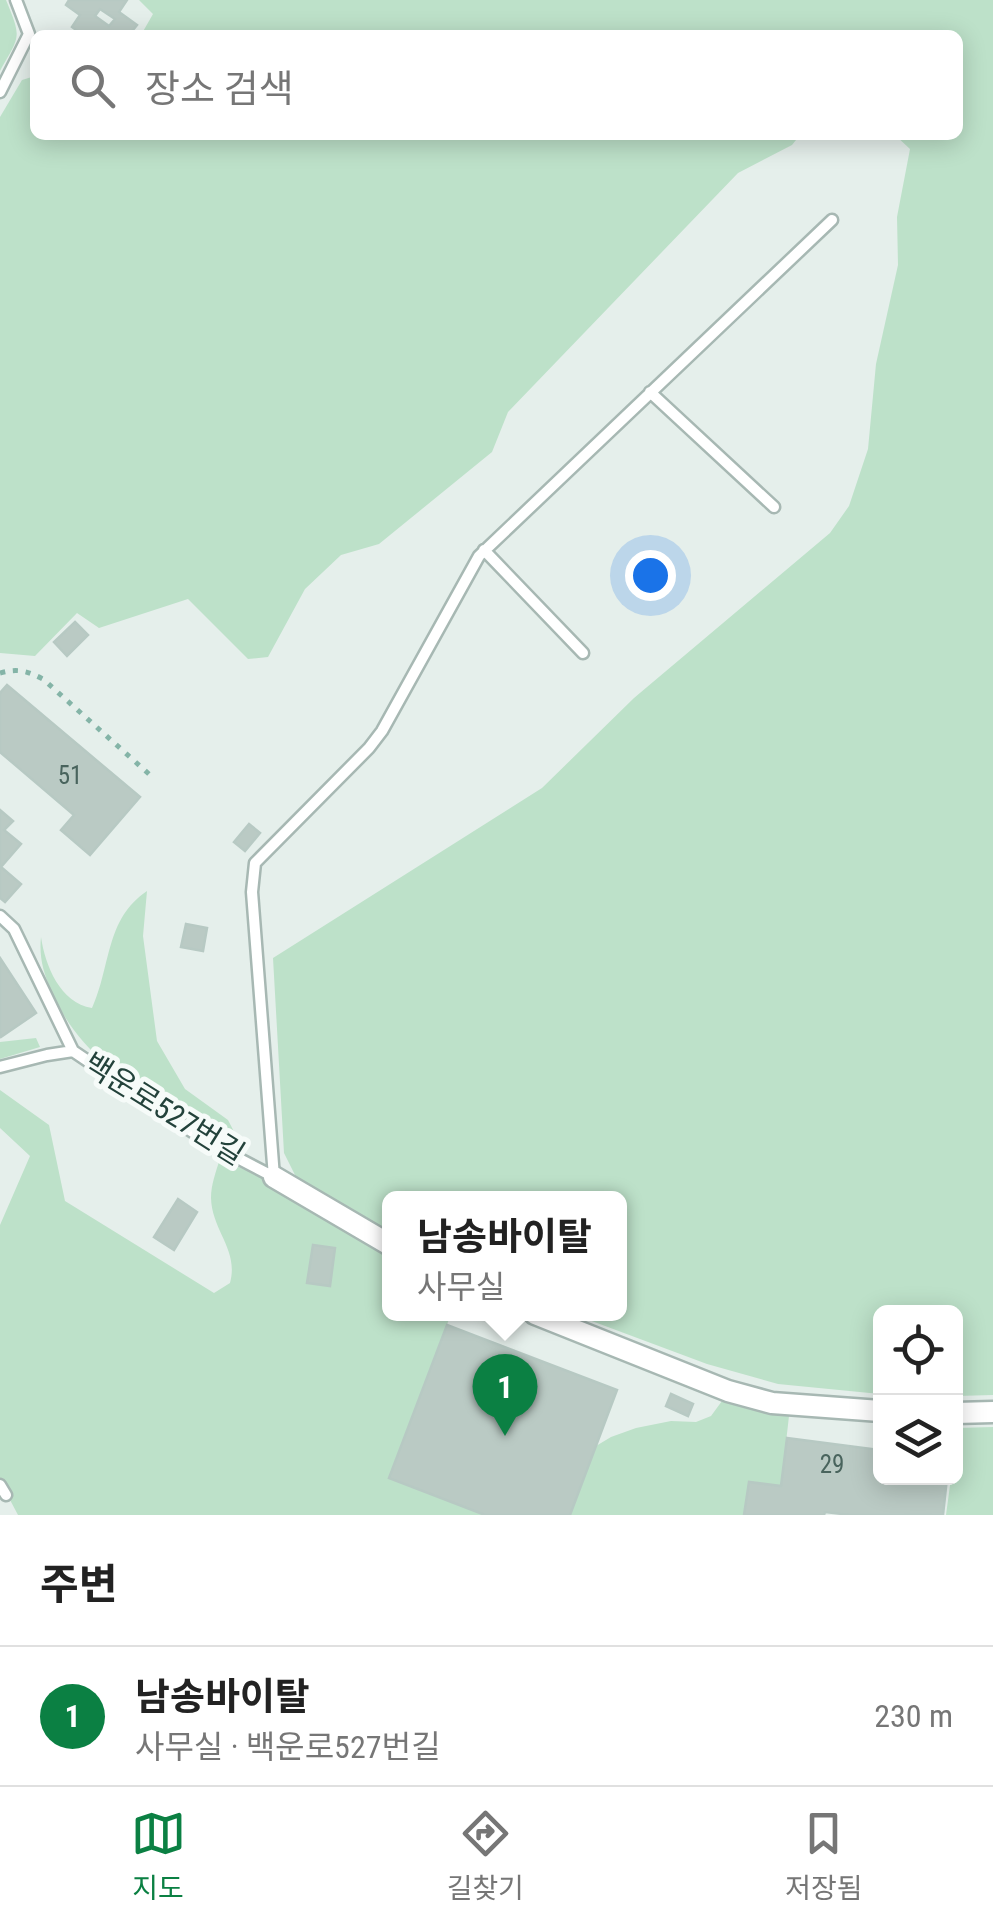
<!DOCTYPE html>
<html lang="ko">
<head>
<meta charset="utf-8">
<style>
  :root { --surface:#fff; --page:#f6f6f6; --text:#222; --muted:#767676; --line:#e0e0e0; --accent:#0b8043 }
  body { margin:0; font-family:"Roboto Condensed","Noto Sans KR",sans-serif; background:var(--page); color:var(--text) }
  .controls { position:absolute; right:30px; bottom:30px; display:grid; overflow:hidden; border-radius:15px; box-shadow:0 5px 25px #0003 }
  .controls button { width:90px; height:90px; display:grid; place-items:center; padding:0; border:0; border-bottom:2px solid var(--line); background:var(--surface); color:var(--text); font:50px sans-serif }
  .you { position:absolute; left:650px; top:575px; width:35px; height:35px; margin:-25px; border:8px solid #fff; border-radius:50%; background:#1a73e8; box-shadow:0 0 0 15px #1a73e833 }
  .badge { display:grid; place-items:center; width:65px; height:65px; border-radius:50%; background:var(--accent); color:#fff; font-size:32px; font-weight:700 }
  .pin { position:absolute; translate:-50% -82px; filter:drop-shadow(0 2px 5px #0008) }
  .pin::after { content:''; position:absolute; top:52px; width:35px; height:30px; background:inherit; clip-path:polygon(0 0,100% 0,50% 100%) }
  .popup { position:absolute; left:382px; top:1191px; width:245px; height:130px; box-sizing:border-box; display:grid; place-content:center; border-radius:15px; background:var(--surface); filter:drop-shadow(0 2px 8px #0005); font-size:32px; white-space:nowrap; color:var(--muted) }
  .popup b { font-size:38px; color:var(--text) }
  .popup::after { content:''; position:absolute; left:50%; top:100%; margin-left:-20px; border:20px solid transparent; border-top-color:var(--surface) }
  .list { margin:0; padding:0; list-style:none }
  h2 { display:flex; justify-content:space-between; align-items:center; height:130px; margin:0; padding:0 40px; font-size:42px }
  h2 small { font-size:32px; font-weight:400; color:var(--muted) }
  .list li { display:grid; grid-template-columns:65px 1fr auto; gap:30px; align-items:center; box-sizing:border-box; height:140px; padding:0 40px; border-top:2px solid var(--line) }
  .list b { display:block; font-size:38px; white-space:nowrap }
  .list p { margin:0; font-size:32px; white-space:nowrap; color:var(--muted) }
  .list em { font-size:32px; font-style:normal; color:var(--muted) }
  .icon { flex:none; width:55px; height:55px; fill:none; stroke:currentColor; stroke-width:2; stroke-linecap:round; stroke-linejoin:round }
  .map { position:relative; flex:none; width:993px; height:1515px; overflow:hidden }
  .search { position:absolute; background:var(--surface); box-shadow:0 5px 25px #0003; left:30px; right:30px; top:30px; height:110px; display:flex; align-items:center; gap:25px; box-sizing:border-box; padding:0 35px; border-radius:15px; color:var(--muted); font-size:38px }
  .sheet { height:270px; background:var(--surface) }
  nav { display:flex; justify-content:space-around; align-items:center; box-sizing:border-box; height:140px; border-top:2px solid var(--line); background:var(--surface); font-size:28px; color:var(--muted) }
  nav a { display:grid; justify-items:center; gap:5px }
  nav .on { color:var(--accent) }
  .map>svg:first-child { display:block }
  .green { fill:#bde1c9; fill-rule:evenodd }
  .building { fill:#bacac4; stroke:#b7c9c3; stroke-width:2.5; fill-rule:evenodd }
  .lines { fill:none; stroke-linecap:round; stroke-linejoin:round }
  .service-casing { stroke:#a7b8b3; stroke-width:15 }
  .minor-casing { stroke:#a7b8b3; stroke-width:25 }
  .path { stroke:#84b4a7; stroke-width:5; stroke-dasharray:5 8; stroke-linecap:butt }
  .service { stroke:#fff; stroke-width:10 }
  .minor { stroke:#fff; stroke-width:20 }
  .labels { text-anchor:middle; stroke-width:10; stroke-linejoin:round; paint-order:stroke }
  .number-label { font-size:25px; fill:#49645d }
  .street-label { font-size:30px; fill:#23423b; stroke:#f6fbf9 }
</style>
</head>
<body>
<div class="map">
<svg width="993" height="1515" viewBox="0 0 993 1515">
  <rect width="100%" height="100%" fill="#e5efeb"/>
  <path class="green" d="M0,0H6C22,39 20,35 0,71Z
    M139,0H993V1395L956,1396V1312H880V1394L778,1384L707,1364L573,1314H620V1198H390V1234L297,1179L284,1153L273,958L542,788L634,698L830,533L849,506L868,449L876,364L898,265L897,217L910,149L895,135H958V35H141L153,14Z
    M35,76V135H800L792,145L738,173L508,412L492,452L379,544L341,555L305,589L268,657L248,659L188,599L99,628L77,613L35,656L0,653V117L22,80Z
    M147,891L143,936L157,1041L185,1089L228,1120L245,1153C216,1139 191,1123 164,1105C114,1073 75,1046 51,990C43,972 39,956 41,937C45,965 60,1003 92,1008C111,967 105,919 147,891Z
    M36,1038L40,1047L0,1059V1042Z
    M0,1090L49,1125L65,1201L214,1293L230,1283C239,1250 212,1231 211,1198C211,1185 216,1171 220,1159L269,1180L390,1252V1314H451L389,1478L485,1515H18L0,1481V1225L30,1156L0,1128ZM313,1245L335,1249L330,1285L308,1283Z
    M722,1401L755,1410L789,1416L781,1486L749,1482L744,1515H570L596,1446L611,1437L636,1428L671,1421L696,1422L711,1416Z
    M993,1427V1515H946L951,1478H956L957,1428Z"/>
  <path class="building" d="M69,0H127L119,12L137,25L129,35H83L72,27L80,15L66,5ZM100,9L115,19L109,26L95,16Z
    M75,622L88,635L67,656L54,642Z
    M7,685L140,797L90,855L61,830L74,815L0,752V693Z
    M0,810L13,821L4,830L21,844L1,867L21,884L5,902L0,898Z
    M249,824L260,833L245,851L234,842Z
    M186,924L207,928L203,951L181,947Z
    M0,958L36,1013L1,1037L0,1035Z
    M178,1199L197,1212L174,1250L154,1237Z
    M313,1245L335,1248L330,1286L307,1283Z
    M447,1325L617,1390L570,1515H485L389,1478Z
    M671,1394L693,1404L688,1416L666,1406Z
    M787,1438L880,1450V1478H947L943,1515H851L825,1512L824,1515H744L749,1482L781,1486Z"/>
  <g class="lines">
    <defs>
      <path id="service" d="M0,92L29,34L16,0
        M650,392L774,507
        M484,550L583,653
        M0,916L14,929L73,1051L209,1143L274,1177
        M0,1067L47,1055L73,1051
        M274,1177L252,892L255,863L369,748L382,731L479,556L832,220
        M0,1485L6,1495"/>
      <path id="minor" d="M274,1177L390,1245
        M535,1314L728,1391L772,1403L880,1411
        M956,1413L993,1412"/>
    </defs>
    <use href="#service" class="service-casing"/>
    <use href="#minor" class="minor-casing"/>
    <path class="path" d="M0,673C18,668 27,671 43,679L150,775"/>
    <use href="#service" class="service"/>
    <use href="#minor" class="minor"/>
  </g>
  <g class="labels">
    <g class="number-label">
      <text x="70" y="784">51</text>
      <text x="832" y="1473">29</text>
    </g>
    <g class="street-label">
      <text transform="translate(164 1109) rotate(32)" y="10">백운로527번길</text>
    </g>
  </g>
</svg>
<div class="controls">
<button><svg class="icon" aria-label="locate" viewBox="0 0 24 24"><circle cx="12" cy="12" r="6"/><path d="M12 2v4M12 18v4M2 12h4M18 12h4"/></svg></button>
<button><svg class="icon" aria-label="layers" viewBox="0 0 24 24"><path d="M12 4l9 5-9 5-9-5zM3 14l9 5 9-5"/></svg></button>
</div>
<div class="you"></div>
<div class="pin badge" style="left:505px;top:1436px">1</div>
<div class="popup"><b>남송바이탈</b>사무실</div>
<div class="search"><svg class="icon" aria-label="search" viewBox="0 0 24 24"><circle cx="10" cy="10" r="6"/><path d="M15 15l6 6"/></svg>장소 검색</div>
</div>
<section class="sheet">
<h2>주변<small></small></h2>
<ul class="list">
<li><span class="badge">1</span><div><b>남송바이탈</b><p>사무실 · 백운로527번길</p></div><em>230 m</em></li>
</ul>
</section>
<nav>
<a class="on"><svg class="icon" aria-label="map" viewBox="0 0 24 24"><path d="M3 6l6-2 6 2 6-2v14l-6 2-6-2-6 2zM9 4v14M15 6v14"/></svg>지도</a>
<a><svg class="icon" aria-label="directions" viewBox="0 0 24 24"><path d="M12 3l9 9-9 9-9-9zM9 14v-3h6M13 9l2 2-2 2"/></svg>길찾기</a>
<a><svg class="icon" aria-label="saved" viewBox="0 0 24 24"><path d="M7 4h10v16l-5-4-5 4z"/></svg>저장됨</a>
</nav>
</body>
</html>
